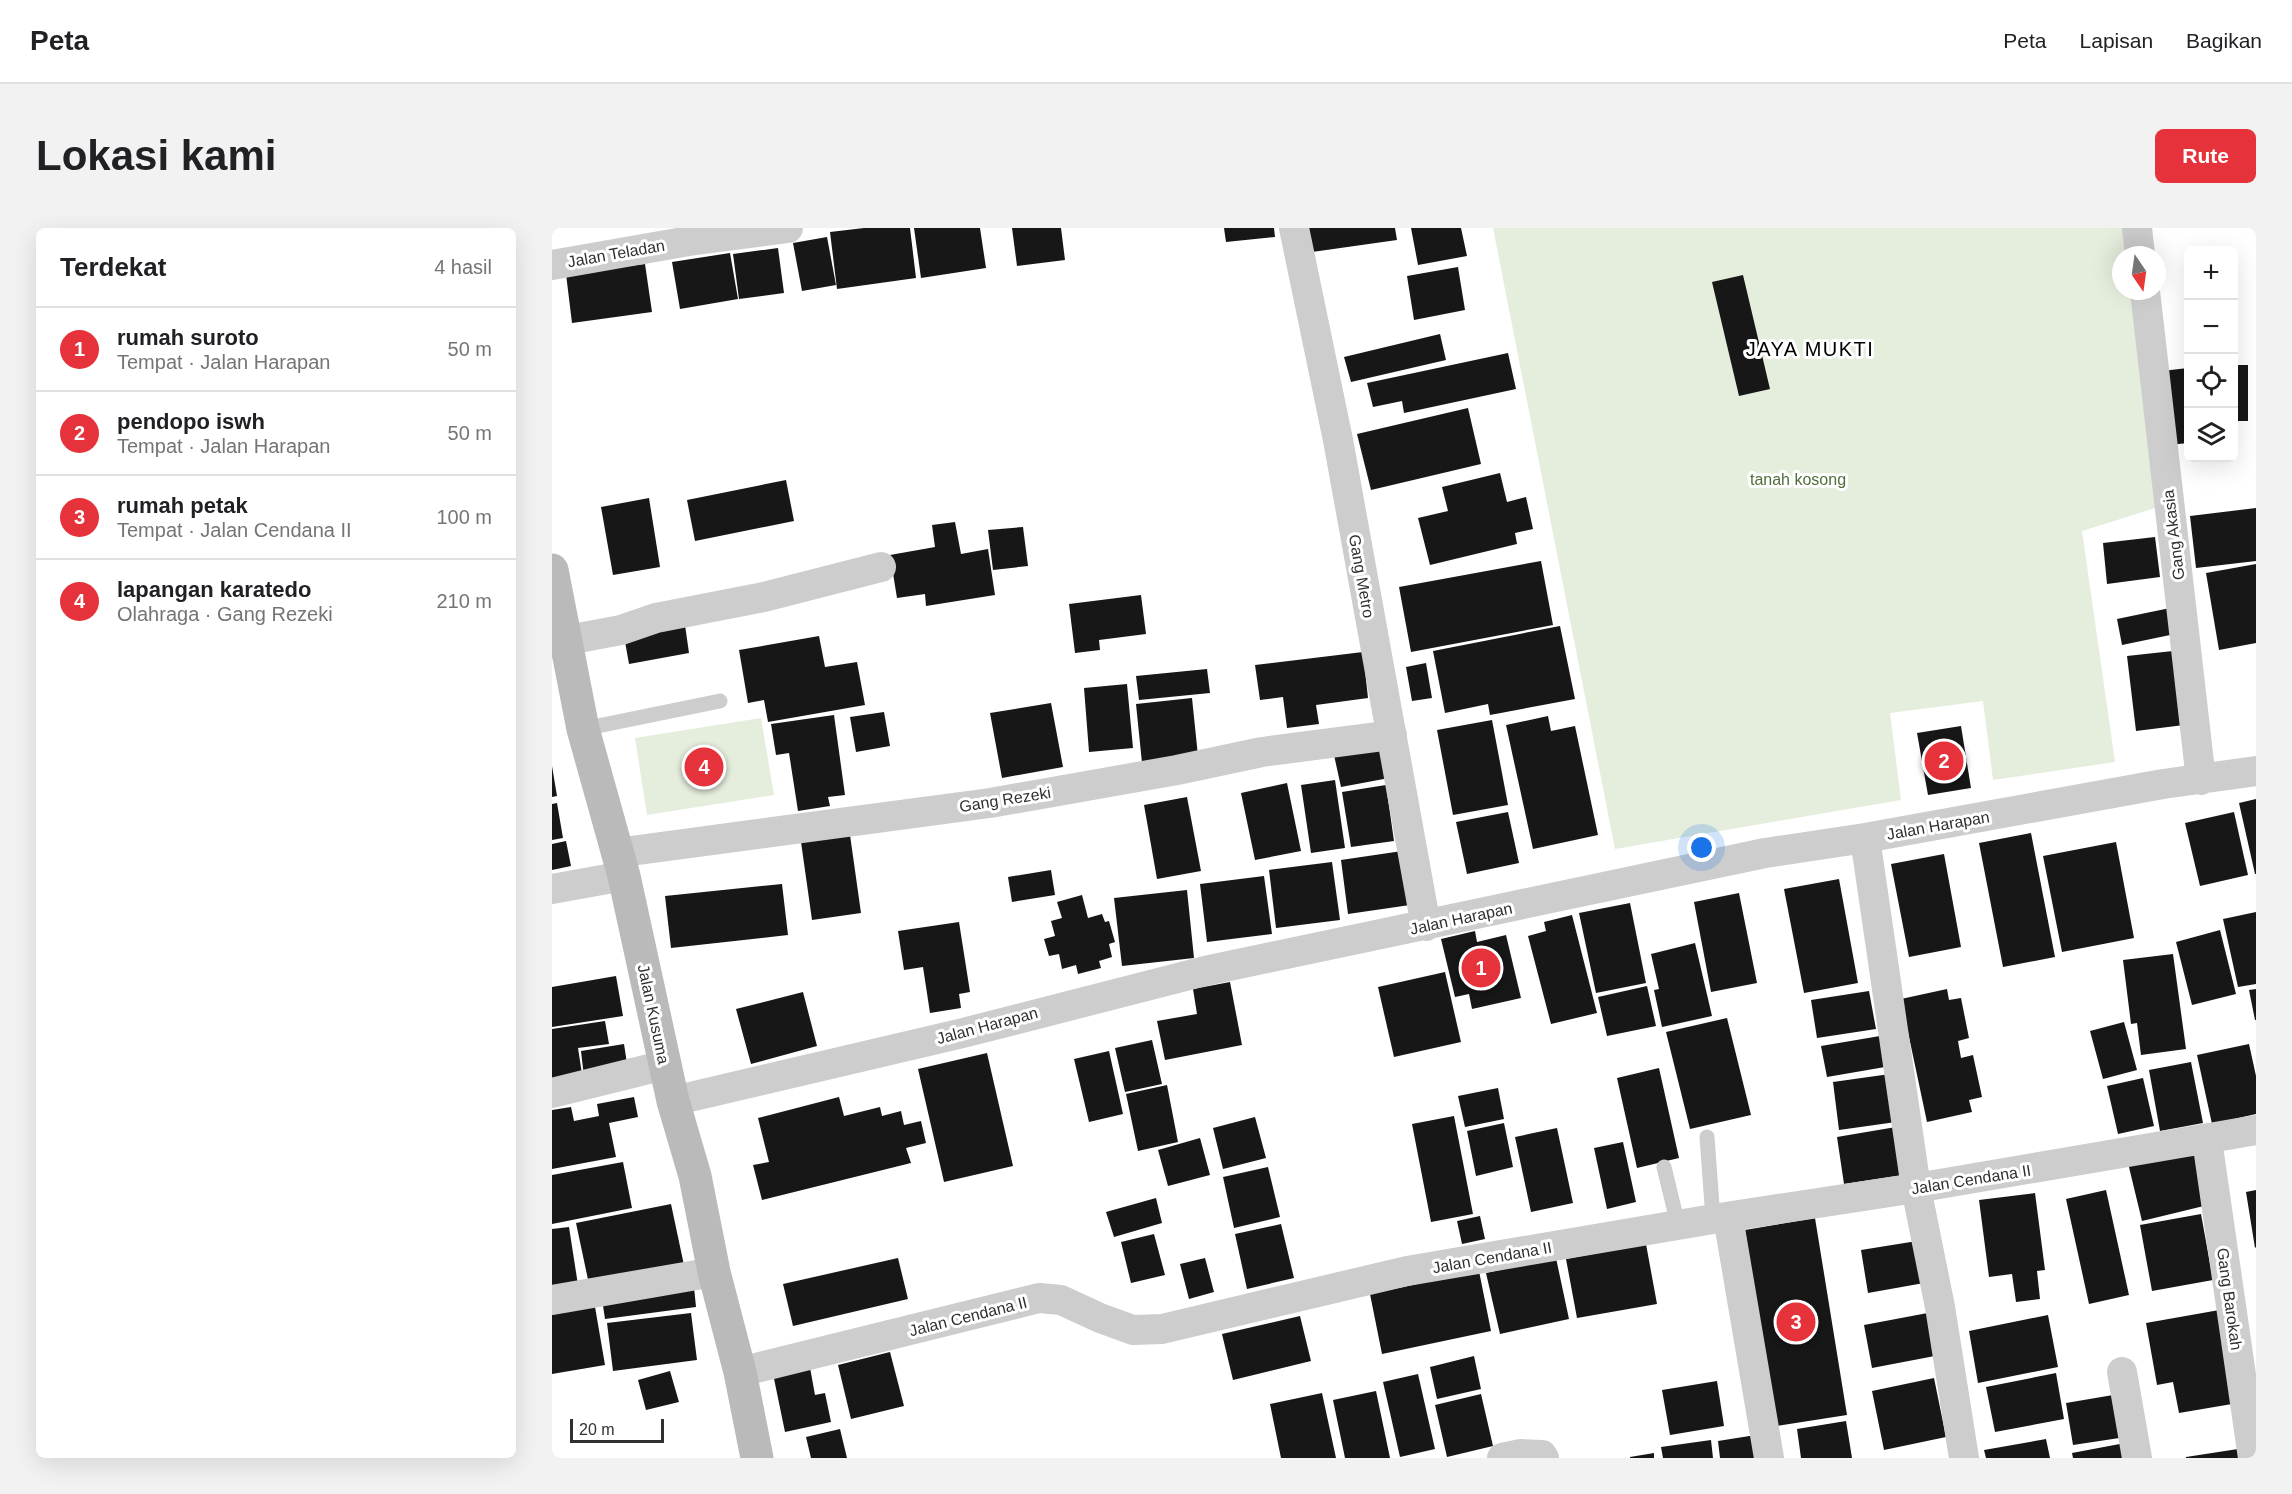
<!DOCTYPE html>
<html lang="id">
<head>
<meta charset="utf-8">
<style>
  :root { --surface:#fff; --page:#f2f2f2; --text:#202124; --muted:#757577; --line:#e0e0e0; --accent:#e6323b }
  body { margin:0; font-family:Helvetica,sans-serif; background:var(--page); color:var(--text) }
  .controls { position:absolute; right:18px; top:18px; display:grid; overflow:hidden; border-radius:9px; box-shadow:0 6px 24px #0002 }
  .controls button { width:54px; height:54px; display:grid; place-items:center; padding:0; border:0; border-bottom:2px solid var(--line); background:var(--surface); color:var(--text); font:30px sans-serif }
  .compass { position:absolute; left:1560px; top:18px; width:54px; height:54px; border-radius:50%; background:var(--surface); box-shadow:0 6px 24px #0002; rotate:167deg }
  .scale { position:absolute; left:18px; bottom:15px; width:94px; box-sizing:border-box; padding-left:6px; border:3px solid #303030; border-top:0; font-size:16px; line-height:21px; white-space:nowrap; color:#303030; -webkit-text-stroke:4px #fff; paint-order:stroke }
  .you { position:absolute; left:1150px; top:620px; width:21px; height:21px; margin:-15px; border:4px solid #fff; border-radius:50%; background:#1a73e8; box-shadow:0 0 0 9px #1a73e833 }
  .badge { display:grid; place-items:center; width:39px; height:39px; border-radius:50%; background:var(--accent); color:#fff; font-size:20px; font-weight:700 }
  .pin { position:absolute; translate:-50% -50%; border:3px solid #fff; box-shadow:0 2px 6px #0006 }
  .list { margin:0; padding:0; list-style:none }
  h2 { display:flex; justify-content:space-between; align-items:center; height:78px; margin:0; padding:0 24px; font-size:26px }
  h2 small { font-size:20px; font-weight:400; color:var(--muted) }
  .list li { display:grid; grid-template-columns:39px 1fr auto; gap:18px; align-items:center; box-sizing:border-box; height:84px; padding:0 24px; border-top:2px solid var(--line) }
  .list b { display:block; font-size:22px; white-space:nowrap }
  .list p { margin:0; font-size:20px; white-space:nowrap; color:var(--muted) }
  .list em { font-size:20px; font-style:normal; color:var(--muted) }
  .icon { flex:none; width:33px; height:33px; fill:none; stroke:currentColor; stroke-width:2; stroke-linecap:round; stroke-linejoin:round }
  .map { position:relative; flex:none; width:1704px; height:1230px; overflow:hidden; border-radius:9px }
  header { display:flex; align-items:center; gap:36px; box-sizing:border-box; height:84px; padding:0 30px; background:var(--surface); border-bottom:2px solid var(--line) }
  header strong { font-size:28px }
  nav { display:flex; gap:33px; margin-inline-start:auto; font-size:21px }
  .intro { display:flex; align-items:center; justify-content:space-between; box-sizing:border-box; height:144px; padding:0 36px }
  h1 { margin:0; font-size:42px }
  .button { padding:15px 27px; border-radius:9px; background:var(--accent); color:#fff; font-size:21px; font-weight:700 }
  main { display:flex; gap:36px; padding:0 36px }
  aside { flex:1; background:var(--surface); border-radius:9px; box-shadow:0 6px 24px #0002 }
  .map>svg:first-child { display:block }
  .green { fill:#e5eddd }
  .building { fill:#171717 }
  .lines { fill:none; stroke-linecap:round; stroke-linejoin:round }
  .lane { stroke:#cdcdcd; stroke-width:15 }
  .street { stroke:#cdcdcd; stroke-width:30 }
  .secondary { stroke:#bababa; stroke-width:33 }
  .labels { text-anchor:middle; stroke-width:6; stroke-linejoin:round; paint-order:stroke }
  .street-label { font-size:16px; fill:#303030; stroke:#fff }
  .park-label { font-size:16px; fill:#526c3c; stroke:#fff }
  .quarter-label { font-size:20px; letter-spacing:1.5px; fill:#000; stroke:#fff }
</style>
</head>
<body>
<header>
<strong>Peta</strong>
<nav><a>Peta</a><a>Lapisan</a><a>Bagikan</a></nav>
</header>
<div class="intro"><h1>Lokasi kami</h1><a class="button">Rute</a></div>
<main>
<aside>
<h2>Terdekat<small>4 hasil</small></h2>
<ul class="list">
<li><span class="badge">1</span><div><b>rumah suroto</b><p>Tempat · Jalan Harapan</p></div><em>50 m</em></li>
<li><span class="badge">2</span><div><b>pendopo iswh</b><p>Tempat · Jalan Harapan</p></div><em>50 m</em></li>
<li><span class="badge">3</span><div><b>rumah petak</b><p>Tempat · Jalan Cendana II</p></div><em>100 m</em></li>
<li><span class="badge">4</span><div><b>lapangan karatedo</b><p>Olahraga · Gang Rezeki</p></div><em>210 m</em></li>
</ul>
</aside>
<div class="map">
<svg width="1704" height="1230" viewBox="0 0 1704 1230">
  <rect width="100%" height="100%" fill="#fff"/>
  <path class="green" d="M941,0H1582L1585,27H1569V63H1588L1610,278L1530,303L1563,534L1441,552L1431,473L1338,485L1349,572L1063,621Z
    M209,490L222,567L95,587L83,510Z"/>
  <path class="building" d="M312,0H358L364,50L285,61L278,4Z
    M362,0H428L434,40L369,50Z
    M460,0H509L513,32L465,38Z
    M672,0H722L723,9L674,14Z
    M756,0H843L845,12L760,24Z
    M859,0H909L915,28L866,37Z
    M275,9L284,57L250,63L241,15Z
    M226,20L232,65L187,71L181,26Z
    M178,25L186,71L128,81L120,34Z
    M93,36L100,84L20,95L14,46Z
    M906,39L913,82L862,92L855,48Z
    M1191,47L1218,161L1187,168L1160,54Z
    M888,106L894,132L799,154L792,129Z
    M956,125L964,161L852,185L850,173L821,179L815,155Z
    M1682,137H1696V193H1682Z
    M1636,140V215L1617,217L1610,143Z
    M916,180L929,236L819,262L805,206Z
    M948,245L955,274L974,269L981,301L963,305L965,316L878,337L866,290L896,283L890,259Z
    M234,252L242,293L143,313L135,272Z
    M97,270L108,339L61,347L49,279Z
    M1704,280V333L1644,340L1638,288Z
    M403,294L409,326L436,321L443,367L374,378L373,366L345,370L338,327L383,319L380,297Z
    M471,299L476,338L441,342L436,302Z
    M1603,309L1608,349L1555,356L1551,315Z
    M989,333L1001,397L859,424L847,359Z
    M1704,336V415L1667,422L1654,345Z
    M589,367L594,406L547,412L548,422L523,425L517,376Z
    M1618,380L1623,406L1570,417L1565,391Z
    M133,397L137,425L77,436L72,408Z
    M1008,398L1023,471L938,487L936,476L893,485L881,423Z
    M267,408L273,439L305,434L313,477L216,494L212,472L196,475L187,422Z
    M1630,422L1640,496L1584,503L1575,428Z
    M811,424L816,470L764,477L767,496L735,500L731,469L708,472L703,437Z
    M874,435L880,470L860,473L854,439Z
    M655,441L658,465L587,472L584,448Z
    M575,456L581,520L537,524L532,460Z
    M640,470L646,528L590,535L584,476Z
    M499,475L511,539L450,550L438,485Z
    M332,484L338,518L304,524L298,489Z
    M282,487L293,567L276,569L278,578L246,583L237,525L224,527L219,496Z
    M996,488L999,503L1023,498L1046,607L981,621L954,497Z
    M940,492L956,577L901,587L885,502Z
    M1409,498L1419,560L1376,567L1365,505Z
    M830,518L837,550L789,559L782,527Z
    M0,538L5,568L0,569Z
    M783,552L793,620L759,625L749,557Z
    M735,555L749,623L703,632L689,565Z
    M834,557L842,613L799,619L790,564Z
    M635,569L649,643L605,651L592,577Z
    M1704,571V646H1703L1687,575Z
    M5,575L11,610L0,612V576Z
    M956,584L967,635L915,646L904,594Z
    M1682,584L1696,647L1648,658L1633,595Z
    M1479,605L1503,729L1451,739L1427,615Z
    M298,607L309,685L260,692L249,614Z
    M14,613L19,638L0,642V616Z
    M1564,614L1582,710L1510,724L1491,628Z
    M850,623L858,677L796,686L789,632Z
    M1392,626L1409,719L1357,729L1339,636Z
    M780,634L788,692L724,700L717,642Z
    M499,642L503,667L460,674L456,649Z
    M712,648L720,706L655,714L648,656Z
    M1287,651L1306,755L1252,765L1232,661Z
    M230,656L236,707L119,720L113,668Z
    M635,662L642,730L570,738L562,670Z
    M1187,665L1205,755L1159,764L1142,674Z
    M530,667L536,690L550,686L553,694L557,693L563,714L557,716L560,729L547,733L549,740L526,746L524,737L510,741L507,726L497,728L492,711L503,708L499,693L510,690L505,674Z
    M1078,675L1094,755L1044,765L1027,685Z
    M1704,684V756L1686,759L1671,691Z
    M1020,687L1045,785L999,796L976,708L994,703L992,694Z
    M407,694L418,764L407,766L409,780L378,785L371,739L352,742L346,703Z
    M1668,702L1684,766L1640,777L1624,714Z
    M923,703L925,714L954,707L969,770L920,781L917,766L903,769L889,711Z
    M1143,715L1160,788L1110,799L1102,762L1107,761L1099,726Z
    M1621,726L1634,821L1589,827L1585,795L1579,796L1571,732Z
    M893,744L909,814L842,829L826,759Z
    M64,748L71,788L0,799V759Z
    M678,754L690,817L613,832L605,793L645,786L641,761Z
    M1095,758L1104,798L1055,808L1046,769Z
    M1395,761L1397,772L1409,770L1417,810L1406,813L1409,830L1421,827L1430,869L1417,872L1420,884L1375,894L1349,771Z
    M1704,761V792H1703L1697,762Z
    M1317,763L1324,801L1265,810L1259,772Z
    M251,764L265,818L199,836L184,781Z
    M1175,790L1199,887L1138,901L1114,804Z
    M53,793L57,816L26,820L30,846L0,850V801Z
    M1572,794L1585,842L1551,851L1538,803Z
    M1328,808L1333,839L1275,849L1269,818Z
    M600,812L610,856L573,864L563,820Z
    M72,816L76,842L32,849L29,823Z
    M1697,816L1704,848V886L1660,896L1645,827Z
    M557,823L571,886L537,894L522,831Z
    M435,825L461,938L392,954L366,841Z
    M1639,834L1651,895L1608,903L1597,842Z
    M1107,840L1127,930L1085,940L1065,850Z
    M1338,846L1344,894L1287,902L1281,854Z
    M1591,850L1602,898L1566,906L1555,858Z
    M615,857L626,914L586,923L574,866Z
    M946,860L952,891L913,899L906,868Z
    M82,869L86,889L57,895L64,929L0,941V882L19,879L22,893L47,888L45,876Z
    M287,869L292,888L328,879L330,888L349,883L352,897L369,893L374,915L354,920L359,935L210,972L201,937L217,934L206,890Z
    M902,888L921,986L879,994L860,896Z
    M703,889L714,930L671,941L661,900Z
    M952,895L961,939L924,948L915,903Z
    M1344,899L1351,947L1292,956L1285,909Z
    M1005,900L1021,975L979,984L963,909Z
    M648,910L658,947L616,958L606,922Z
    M1071,914L1084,974L1055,981L1042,920Z
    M1643,922L1656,977L1590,993L1576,935Z
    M71,934L80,980L0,996V947Z
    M716,939L728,989L682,1000L671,949Z
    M1554,962L1577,1067L1537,1076L1514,971Z
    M1704,962V1019L1703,1020L1694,964Z
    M1483,965L1493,1042L1485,1043L1488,1071L1464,1074L1460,1046L1437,1049L1427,972Z
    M604,970L610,995L562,1009L554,984Z
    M119,976L133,1042L38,1061L24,995Z
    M1649,986L1661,1052L1600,1063L1588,997Z
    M928,988L933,1011L910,1016L905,993Z
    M1263,990L1295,1187L1224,1198L1193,1002Z
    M729,996L742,1050L695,1061L683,1006Z
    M17,999L26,1057L0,1061V1001Z
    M602,1006L613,1047L579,1055L569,1014Z
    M1365,1013L1372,1055L1316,1065L1309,1022Z
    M1094,1016L1105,1076L1025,1090L1014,1031Z
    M346,1030L356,1071L241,1098L231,1056Z
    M653,1030L662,1064L637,1071L628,1036Z
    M1004,1030L1017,1091L948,1106L934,1045Z
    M927,1043L939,1103L830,1126L818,1066Z
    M142,1059L144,1079L53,1091L50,1071Z
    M42,1073L53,1137L0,1146V1080Z
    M1673,1081L1680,1176L1627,1185L1621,1154L1605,1157L1594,1095Z
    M1381,1084L1388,1127L1320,1140L1312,1097Z
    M139,1085L145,1132L61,1143L55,1095Z
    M1496,1087L1506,1139L1426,1155L1417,1103Z
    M748,1088L759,1133L681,1152L670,1106Z
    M338,1124L352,1178L299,1191L286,1137Z
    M922,1128L929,1161L885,1171L878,1139Z
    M257,1134L263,1167L273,1165L279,1194L233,1204L220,1141Z
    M118,1143L127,1174L94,1182L86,1152Z
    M1504,1145L1512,1191L1443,1204L1434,1159Z
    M866,1146L883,1221L848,1229L831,1154Z
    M1382,1150L1394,1209L1332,1222L1320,1163Z
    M1165,1153L1172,1198L1118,1207L1110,1162Z
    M824,1163L838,1230H793L781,1172Z
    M770,1165L784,1230H729L718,1176Z
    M929,1166L941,1218L895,1229L883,1177Z
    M1567,1166L1574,1209L1521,1217L1514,1175Z
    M1294,1193L1300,1230H1249L1245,1201Z
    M288,1201L295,1230H259L254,1209Z
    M1210,1206L1213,1230H1168L1166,1213Z
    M1494,1211L1498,1230H1434L1432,1222Z
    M1159,1212L1161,1230H1111L1109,1219Z
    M1573,1215L1576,1230H1521L1520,1225Z
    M1686,1221L1688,1230H1634V1229Z
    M1102,1225V1230H1078V1229Z"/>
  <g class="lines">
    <path class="lane" d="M31,501L168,473
      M1155,909L1161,991
      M1112,939L1126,997"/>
    <path class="street" d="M742,0L786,212L874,698
      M1585,0L1588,27
      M0,37L137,13L236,0
      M1593,63L1649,552
      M0,415L69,402L104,390L212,369L329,339
      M1313,610L1364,960L1388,1079L1412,1230
      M64,625L438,575L625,542L710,524L840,507
      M0,661L72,648
      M0,865L113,837
      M121,873L411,805L653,743L1213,625L1313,610L1611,556L1704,543
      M1655,912L1701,1230
      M1176,989L1217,1230
      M0,1072L162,1044
      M188,1144L487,1070L509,1072L548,1090L581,1102L610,1101L855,1043L1161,991L1364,960L1704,902
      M1570,1144L1585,1230
      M950,1230L969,1226L990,1227L992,1230"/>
    <path class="secondary" d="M0,342L31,501L72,648L121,873L143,948L162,1044L188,1144L205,1230"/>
  </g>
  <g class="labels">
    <g class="street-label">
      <text transform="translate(64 25) rotate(-10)" y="6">Jalan Teladan</text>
      <text transform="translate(1621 307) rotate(-97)" y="6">Gang Akasia</text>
      <text transform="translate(810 348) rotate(80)" y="6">Gang Metro</text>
      <text transform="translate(453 571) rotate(-9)" y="6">Gang Rezeki</text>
      <text transform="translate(1386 597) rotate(-10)" y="6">Jalan Harapan</text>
      <text transform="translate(909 690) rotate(-12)" y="6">Jalan Harapan</text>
      <text transform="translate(102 786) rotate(78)" y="6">Jalan Kusuma</text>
      <text transform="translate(435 797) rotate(-15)" y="6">Jalan Harapan</text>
      <text transform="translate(1419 951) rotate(-9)" y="6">Jalan Cendana II</text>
      <text transform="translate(940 1029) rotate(-10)" y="6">Jalan Cendana II</text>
      <text transform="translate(1678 1071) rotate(82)" y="6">Gang Barokah</text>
      <text transform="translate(416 1088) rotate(-14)" y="6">Jalan Cendana II</text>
    </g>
    <g class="park-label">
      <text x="1246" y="257">tanah kosong</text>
    </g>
    <g class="quarter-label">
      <text x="1258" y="128">JAYA MUKTI</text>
    </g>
  </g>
</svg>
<div class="controls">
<button>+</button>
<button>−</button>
<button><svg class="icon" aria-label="locate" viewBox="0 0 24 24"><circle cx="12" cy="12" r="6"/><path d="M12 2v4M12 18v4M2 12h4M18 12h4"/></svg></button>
<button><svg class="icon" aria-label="layers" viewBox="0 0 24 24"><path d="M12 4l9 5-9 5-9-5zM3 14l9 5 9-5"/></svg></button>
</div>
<svg class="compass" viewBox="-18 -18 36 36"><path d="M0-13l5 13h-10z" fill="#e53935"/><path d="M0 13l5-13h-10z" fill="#757577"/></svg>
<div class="scale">20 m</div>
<div class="you"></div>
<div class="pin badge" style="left:929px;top:740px">1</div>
<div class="pin badge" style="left:1392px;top:533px">2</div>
<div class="pin badge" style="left:1244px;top:1094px">3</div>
<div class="pin badge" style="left:152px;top:539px">4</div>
</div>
</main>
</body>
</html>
